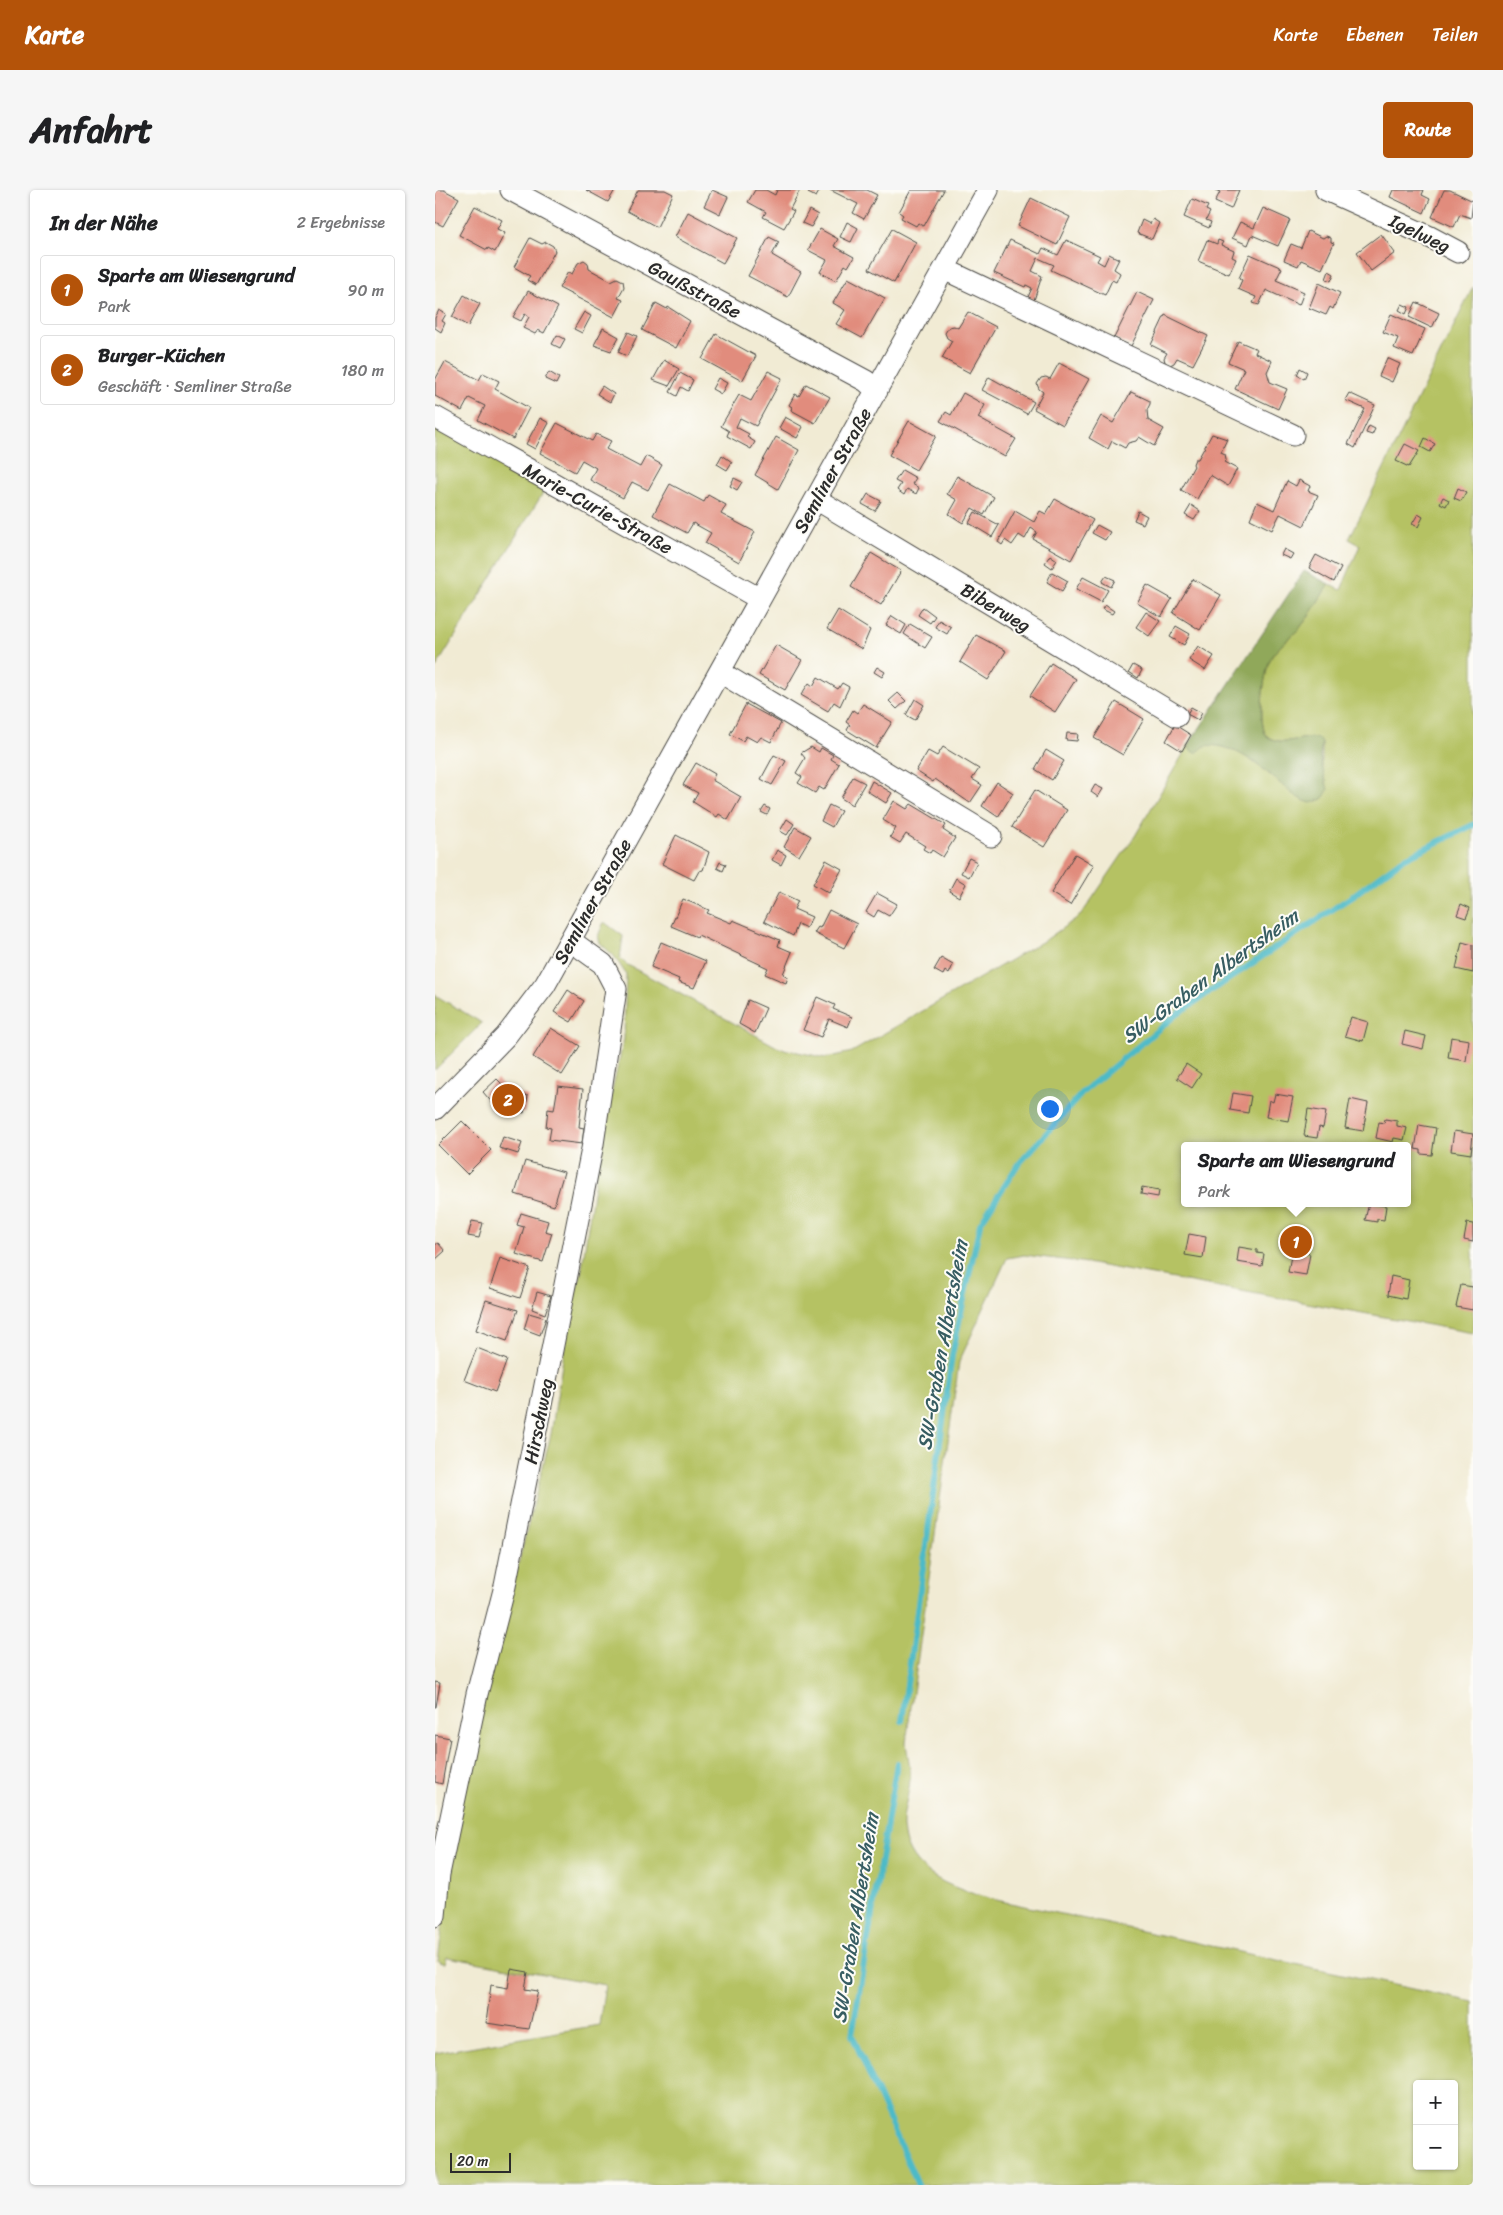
<!DOCTYPE html>
<html lang="de">
<head>
<meta charset="utf-8">
<style>
  :root { --surface:#fff; --page:#f6f6f6; --text:#202124; --muted:#757577; --line:#e0e0e0; --accent:#b45309 }
  body { margin:0; font-family:Sriracha,sans-serif; background:var(--page); color:var(--text) }
  .controls { position:absolute; right:15px; bottom:15px; display:grid; overflow:hidden; border-radius:5px; box-shadow:0 1px 4px #0004 }
  .controls button { width:45px; height:45px; display:grid; place-items:center; padding:0; border:0; border-bottom:1px solid var(--line); background:var(--surface); color:var(--text); font:25px sans-serif }
  .scale { position:absolute; left:15px; bottom:12px; width:61px; box-sizing:border-box; padding-left:5px; border:2px solid #2b2b2b; border-top:0; font-size:14px; line-height:18px; white-space:nowrap; color:#2b2b2b; -webkit-text-stroke:4px #fdfcf7; paint-order:stroke }
  .you { position:absolute; left:614px; top:918px; width:18px; height:18px; margin:-12px; border:4px solid #fff; border-radius:50%; background:#1a73e8; box-shadow:0 0 0 8px #1a73e833 }
  .badge { display:grid; place-items:center; width:32px; height:32px; border-radius:50%; background:var(--accent); color:#fff; font-size:16px; font-weight:700 }
  .pin { position:absolute; translate:-50% -50%; border:2px solid #fff; box-shadow:0 1px 5px #0006 }
  .popup { position:absolute; left:746px; top:952px; width:230px; height:65px; box-sizing:border-box; display:grid; place-content:center; border-radius:5px; background:var(--surface); filter:drop-shadow(0 1px 4px #0005); font-size:16px; white-space:nowrap; color:var(--muted) }
  .popup b { font-size:19px; color:var(--text) }
  .popup::after { content:''; position:absolute; left:50%; top:100%; margin-left:-10px; border:10px solid transparent; border-top-color:var(--surface) }
  .list { margin:0; padding:0; list-style:none }
  h2 { display:flex; justify-content:space-between; align-items:center; height:65px; margin:0; padding:0 20px; font-size:21px }
  h2 small { font-size:16px; font-weight:400; color:var(--muted) }
  .list li { display:grid; grid-template-columns:32px 1fr auto; gap:15px; align-items:center; box-sizing:border-box; height:70px; margin:0 10px 10px; padding:0 10px; border:1px solid var(--line); border-radius:5px }
  .list b { display:block; font-size:19px; white-space:nowrap }
  .list p { margin:0; font-size:16px; white-space:nowrap; color:var(--muted) }
  .list em { font-size:16px; font-style:normal; color:var(--muted) }
  .map { position:relative; flex:none; width:1038px; height:1995px; overflow:hidden; border-radius:5px }
  header { display:flex; align-items:center; gap:30px; box-sizing:border-box; height:70px; padding:0 25px; background:var(--accent); color:#fff }
  header strong { font-size:24px }
  nav { display:flex; gap:28px; margin-inline-start:auto; font-size:18px }
  .intro { display:flex; align-items:center; justify-content:space-between; box-sizing:border-box; height:120px; padding:0 30px }
  h1 { margin:0; font-size:35px }
  .button { padding:12px 22px; border-radius:5px; background:var(--accent); color:#fff; font-size:18px; font-weight:700 }
  main { display:flex; gap:30px; padding:0 30px }
  aside { flex:1; background:var(--surface); border-radius:5px; box-shadow:0 1px 4px #0004 }
  .map>svg:first-child { display:block }
  .green { fill:#b5c264; stroke:#707648; fill-rule:evenodd }
  .forest { fill:#90a85a; stroke:#5e6a42 }
  .lines { fill:none; stroke-linecap:round; stroke-linejoin:round }
  .stream { stroke:#4dbac7; stroke-width:6 }
  .building { fill:#e18c7d }
  .minor-casing { stroke:#494844; stroke-width:23 }
  .minor { stroke:#fff; stroke-width:21 }
  .labels { text-anchor:middle; stroke-width:4; stroke-linejoin:round; paint-order:stroke }
  .street-label { font-size:19px; fill:#2b2b2b; stroke:#fdfcf7 }
  .water-label { font-size:20px; font-style:italic; fill:#375d62; stroke:#fdfcf7 }
</style>
</head>
<body>
<header>
<strong>Karte</strong>
<nav><a>Karte</a><a>Ebenen</a><a>Teilen</a></nav>
</header>
<div class="intro"><h1>Anfahrt</h1><a class="button">Route</a></div>
<main>
<aside>
<h2>In der Nähe<small>2 Ergebnisse</small></h2>
<ul class="list">
<li><span class="badge">1</span><div><b>Sparte am Wiesengrund</b><p>Park</p></div><em>90 m</em></li>
<li><span class="badge">2</span><div><b>Burger-Küchen</b><p>Geschäft · Semliner Straße</p></div><em>180 m</em></li>
</ul>
</aside>
<div class="map">
<svg width="1038" height="1995" viewBox="0 0 1038 1995">
  <rect width="100%" height="100%" fill="#fdfcf7"/>
  <filter id="ink" filterUnits="userSpaceOnUse"><feTurbulence type="fractalNoise" baseFrequency=".02" numOctaves="2"/><feDisplacementMap in="SourceGraphic" scale="10" xChannelSelector="R" yChannelSelector="G"/><feConvolveMatrix kernelMatrix="1 2 1 2 8 2 1 2 1" color-interpolation-filters="sRGB"/></filter>
  <filter id="wash" filterUnits="userSpaceOnUse"><feTurbulence type="fractalNoise" baseFrequency=".0096" numOctaves="4" result="noise"/><feDisplacementMap in="SourceGraphic" scale="20" xChannelSelector="R" yChannelSelector="G"/><feGaussianBlur stdDeviation="1.12" result="paint"/><feColorMatrix in="noise" values="0 0 0 0 0 0 0 0 0 0 0 0 0 0 0 0 0 1.4 0 .05"/><feComposite in="paint" operator="in"/></filter>
  <g filter="url(#wash)">
    <rect width="100%" height="100%" fill="#f1ebd4"/>
    <path class="green" d="M1038,97V1143L646,1072L589,1065L572,1068L524,1172L471,1553C472,1563 475,1573 475,1583C476,1601 467,1619 468,1637C471,1686 523,1700 561,1710L1038,1812V1995H0V1863L164,1835L170,1795L12,1767L10,1774L3,1771L23,1614L116,1244L136,1118L146,1084L166,949L189,849L191,784L179,766L165,753L163,746L169,732L188,746L185,768L191,774L344,858L391,868L417,862L612,749L646,725L700,646L754,554L755,560C762,558 770,554 778,555C805,555 839,589 859,605L892,593C884,575 888,569 887,552C878,540 850,559 833,547C821,539 829,477 837,466C844,456 855,448 864,439C875,426 884,409 894,394L906,400L925,355L914,349ZM750,956H972V1013H750ZM982,1894H1019V1976H982Z
      M0,237L111,298L0,479Z
      M0,805L47,833L0,880Z"/>
    <path class="forest" d="M869,381L894,394C884,409 875,426 864,439C855,448 844,456 837,466C829,477 821,539 833,547C850,559 877,540 887,552L885,567L893,600L888,609L876,613C860,609 850,597 838,587C820,572 794,552 770,556L761,563L755,560L754,554Z"/>
    <g class="lines">
      <path class="stream" d="M467,1531L517,1165L545,1034L582,976L649,901L742,824L916,707L968,669L1038,635
        M462,1573L417,1845L483,1995"/>
    </g>
    <g id="blocks">
      <path class="building" d="M0,0H9L24,8L8,36L0,32Z
        M151,0H180L173,12Z
        M203,0H230L238,4L222,37L192,21Z
        M277,0L293,7L285,24L269,16Z
        M320,0H331L340,5L342,0H365L355,19L359,21L349,38L328,27L331,22L313,12Z
        M374,0H385L381,7L373,3Z
        M395,0H432L442,5L429,29L418,23L423,14Z
        M476,0H509L489,36L483,33L481,36L466,28L468,25L464,22Z
        M780,0H804L796,19L780,12L785,2Z
        M958,0H989L987,5L995,9L989,23L955,7Z
        M1009,0H1015L1038,11L1036,28L1025,24L1019,37L997,27Z
        M596,8L635,27L622,55L583,36Z
        M757,9L773,16L771,20L775,22L771,30L776,32L774,38L749,27Z
        M40,16L67,30L62,39L70,43L60,62L53,58L52,60L24,45Z
        M828,18L855,30L843,56L817,45L813,55L797,48L805,32L819,38Z
        M374,20L383,25L376,37L367,33Z
        M253,22L302,48L288,73L240,47Z
        M718,29L724,33L717,49L702,43L707,30L715,34Z
        M412,32L423,38L416,52L405,47Z
        M385,39L403,49L399,56L419,67L413,77L410,75L401,91L385,82L392,70L373,60Z
        M457,39L481,52L459,93L434,79Z
        M873,41L888,48L891,46L896,48V52L899,53L887,79L866,70L863,76L849,70L856,54L866,58Z
        M946,44L960,63L936,81L922,62Z
        M334,47L344,52L337,65L366,82L353,107L313,86Z
        M95,48L107,54L111,52L118,56L120,61L101,95L92,90L95,86L79,77Z
        M575,50L605,64L608,58L623,65L631,50L665,66L662,71L669,75L674,64L684,69L679,79L685,83L681,92L677,90L670,105L616,80L619,75L603,68L597,81L607,86L599,110L593,107L597,98L591,95L590,97L559,83Z
        M772,50L782,54L783,50L788,52L786,55L799,61L797,67L801,69L794,84L763,71Z
        M815,64L847,78L841,90L869,102L864,115L831,100L824,115L818,113L821,107L803,99L807,90L804,88Z
        M149,70L153,73L154,79L176,91L182,88L188,91L189,97L183,108L188,110L179,127L124,98L133,82L137,84L143,73Z
        M894,81L899,84L896,91L891,89Z
        M413,88L450,108L427,148L401,134L410,120L398,113Z
        M884,93L905,103L898,119L895,117L891,125L874,118Z
        M93,101L123,117L109,143L103,140L100,144L88,138L94,127L90,124L86,131L78,127Z
        M702,102L719,110L696,156L679,148Z
        M29,105L45,114L33,136L17,127Z
        M981,112L1004,123L997,138L974,127Z
        M221,113L232,119L233,117L255,131L241,158L207,140Z
        M967,114L974,117L971,124L964,120Z
        M4,120L11,124L7,131L10,133L6,142L0,138V128Z
        M149,122L156,126L147,143L139,139Z
        M533,122L561,137L535,183L507,168L517,151L512,148L510,143L514,137L519,136L523,138Z
        M956,124L990,139L978,166L959,158L963,148L948,142Z
        M730,125L773,146L758,175L742,168L739,173L735,175L730,172L729,168L732,163L716,155Z
        M168,138L184,147L176,161L159,155Z
        M193,142L202,146L192,166L183,162Z
        M281,144L321,166L307,191L267,169Z
        M122,145L130,149L125,158L117,154Z
        M803,151L822,159L820,163L837,171L832,182L835,192L852,199L843,219L800,199L809,179L793,172Z
        M952,168L965,174L957,192L944,186Z
        M229,170L244,179L234,196L218,190Z
        M10,172L44,190L48,183L64,191L60,199L94,218L78,249L43,230L50,216L34,208L27,221L0,206V190Z
        M624,173L654,189L628,235L599,219L608,202L604,199L602,194L606,188L611,187L615,189Z
        M865,178L872,182L869,189L862,185Z
        M333,181L347,188L321,236L305,228L301,237L314,244L312,247L320,252L316,259L292,246L294,241L286,236L304,205L316,211Z
        M114,182L124,188L121,194L110,189Z
        M245,183L258,190L253,201L246,197L242,206L235,202Z
        M554,187L599,212L592,224L547,200Z
        M283,188L292,193L286,204L277,199Z
        M371,194L395,207L380,233L356,220L357,217L354,215L360,204L364,206Z
        M167,196L179,204L175,212L162,204Z
        M696,202L715,211V214L712,220L713,230L729,239L719,256L704,247L701,251L693,253L690,258L677,251L673,259L654,248L666,226L678,233Z
        M528,203L550,215L543,228L581,249L570,267L505,231L511,222L516,225Z
        M914,203L940,215L920,258L913,254L930,219L910,210Z
        M350,227L368,237L362,248L344,238Z
        M105,228L114,233L100,259L91,254Z
        M474,231L501,246L481,280L454,265Z
        M122,233L157,251L161,244L176,251L171,259L205,277L211,266L227,275L213,300L197,292L188,308L155,290L161,278L147,270L140,282L105,263Z
        M934,236L940,239L937,245L931,243Z
        M777,244L792,249L786,262L790,264L791,269L789,272L802,279L793,296L775,285L762,309L746,300L759,276L758,274L760,269H763Z
        M341,247L364,260L343,299L320,285Z
        M990,248L1000,254L995,262L986,257Z
        M970,254L984,261L974,277L961,271Z
        M287,265L297,272L292,280L282,274Z
        M467,280L481,288L477,294L484,298L481,304L472,299L469,305L462,300L466,294L460,291Z
        M522,286L559,307L549,325L537,318L528,333L514,324L522,310L512,304Z
        M299,288L307,292L302,300L295,296Z
        M864,290L875,296L873,301L883,305L869,336L845,324L837,340L815,329L822,312L839,320L852,291L861,296Z
        M235,294L269,312L273,305L291,315L286,324L320,342L304,372L270,353L276,343L258,333L252,343L218,325Z
        M1023,298L1031,302L1026,311L1019,308Z
        M433,304L446,311L440,321L427,314Z
        M1008,307L1014,310L1011,316L1005,313Z
        M620,309L658,330L636,370L598,349L602,342L596,338L590,349L584,345L577,355L570,350L567,355L563,352L580,321L599,332L605,321L611,324Z
        M756,315L765,321L759,330L750,325Z
        M703,321L712,326L708,334L699,330Z
        M540,322L564,335L557,347L534,333Z
        M983,324L988,327L983,337L977,334Z
        M662,335L675,342L670,350L657,343Z
        M849,359L858,364L855,369L846,365Z
        M436,363L466,381L446,415L416,397Z
        M615,365L622,370L617,378L610,373Z
        M881,365L906,378L899,392L874,378Z
        M617,382L633,391L627,401L612,392Z
        M671,386L680,390L676,397L667,392Z
        M648,387L673,400L666,412L641,399Z
        M758,389L786,405L765,440L738,423Z
        M712,395L737,409L726,427L702,413Z
        M670,415L679,421L677,424L667,419Z
        M488,417L500,426L495,433L483,425Z
        M403,420L435,440L427,459L392,439Z
        M711,422L725,431L714,446L701,437Z
        M457,426L471,435L466,444L451,435Z
        M504,430L516,437L512,444L500,437Z
        M475,434L497,447L490,458L469,444Z
        M741,436L755,444L749,455L735,447Z
        M541,445L571,461L553,490L525,472Z
        M341,455L367,470L350,500L324,485Z
        M763,456L779,466L770,480L754,470Z
        M616,473L641,489L620,522L595,506Z
        M698,475L707,480L703,488L694,482Z
        M442,477L450,482L447,487L439,482Z
        M383,487L403,499L407,493L414,497L405,516L399,512L393,521L366,505L374,493L378,496Z
        M463,503L471,511L462,519L454,511Z
        M480,509L489,515L480,530L471,525Z
        M681,512L709,529L688,565L659,548Z
        M311,514L346,533L336,552L326,547L322,552L311,546L308,551L295,544Z
        M428,514L457,532L441,558L412,540L415,535L411,532L418,520L422,523Z
        M756,517L767,523L763,530L752,524Z
        M740,535L756,545L747,561L731,551Z
        M632,543L643,544L642,551L631,550Z
        M376,557L384,562L386,558L398,565L396,569L404,574L389,600L384,597L380,603L363,593L367,587L361,583L370,568L366,563Z
        M508,557L544,579L537,589L547,595L535,613L500,589L498,592L481,581L493,561L502,566Z
        M611,560L629,571L617,590L600,579Z
        M339,565L351,571L337,595L326,589Z
        M261,573L280,584L277,590L306,607L293,630L284,624L282,627L258,612L263,603L248,595Z
        M418,587L430,593L417,615L406,608Z
        M437,591L457,603L451,613L432,601Z
        M562,592L578,603L563,627L547,616Z
        M660,595L668,599L663,607L656,602Z
        M600,600L632,620L609,657L577,637Z
        M459,611L472,619L476,614L511,635L508,640L520,648L508,667L497,660L495,663L488,659L490,656L471,644L465,653L455,647L461,638L448,630Z
        M394,615L406,621L397,637L386,631Z
        M330,616L335,619L332,625L326,622Z
        M352,629L359,634L352,645L345,641Z
        M360,637L376,646L364,666L349,657Z
        M241,645L274,662L268,680L264,681L259,690L227,674Z
        M342,660L351,665L346,675L337,670Z
        M640,664L659,675L635,715L616,703Z
        M534,668L542,672L534,687L526,683Z
        M391,670L407,679L394,703L378,694Z
        M285,672L291,674L288,681L282,678Z
        M521,688L531,694L524,707L514,701Z
        M344,702L363,711L359,719L377,727L371,738L363,734L358,746L329,731Z
        M442,703L462,714L454,726L443,720L439,727L431,722Z
        M248,709L274,720L272,723L296,733L298,730L345,750L343,756L357,762L348,784L353,787L351,793L330,784L333,778L263,745L262,747L236,736Z
        M1026,714L1035,718L1031,728L1022,725Z
        M394,720L422,734L409,758L379,743L383,737L385,738Z
        M226,752L271,771L259,798L243,792L244,789L216,777Z
        M1027,752L1038,755V783L1021,779Z
        M506,768L518,775L514,784L510,781L508,785L499,780Z
        M133,800L149,811L136,832L119,822Z
        M382,807L400,815L398,819L417,827L413,837L394,829L386,847L368,840Z
        M313,810L331,818L320,843L304,834Z
        M916,827L933,832L928,851L910,846Z
        M116,838L145,856L127,885L98,867Z
        M970,841L991,846L988,859L967,854Z
        M1016,847L1034,850L1031,871L1013,868Z
        M751,874L766,884L757,898L742,888Z
        M62,889L73,900L93,906L89,923L59,915L48,902Z
        M123,896L148,899L144,937L149,938L147,954L114,950L116,938L111,937L113,919L119,920Z
        M798,903L816,906L813,923L795,920Z
        M840,904L858,907L853,931L831,927L834,910L838,912Z
        M915,909L933,913L928,941L910,938Z
        M873,919L891,922L888,938L884,937L882,948L869,946Z
        M950,929L962,931V936L972,938L969,950L959,948L958,952L941,948L944,932L949,933Z
        M27,931L56,960L32,984L3,955Z
        M984,935L1001,938L997,965L986,964V960L980,959Z
        M1019,941L1038,944L1036,964L1016,961Z
        M68,947L87,953L83,964L64,958Z
        M90,971L129,982L119,1016L80,1004Z
        M707,997L724,1000L723,1007L706,1004Z
        M934,1013L951,1016L949,1030L942,1029V1032L930,1030Z
        M86,1023L113,1031L110,1041L117,1043L108,1072L81,1064L89,1037L82,1035Z
        M37,1031L48,1033L44,1048L33,1046Z
        M1032,1033L1038,1034V1052L1029,1050Z
        M754,1044L771,1047L768,1068L750,1065Z
        M3,1053L10,1061L0,1070V1055Z
        M804,1057L822,1060V1063L829,1064L827,1076L802,1072Z
        M857,1060L875,1064L871,1085L853,1082Z
        M65,1068L95,1078L85,1108L55,1098Z
        M956,1086L974,1090L971,1109L953,1105Z
        M1026,1095L1038,1097V1120L1021,1117Z
        M102,1102L116,1106L110,1124L97,1119Z
        M51,1110L83,1120L72,1151L41,1140Z
        M94,1123L111,1128L105,1145L89,1139Z
        M42,1158L72,1170L60,1202L29,1190Z
        M0,1492L5,1493L1,1517H0Z
        M0,1545L15,1548L7,1594L0,1592Z
        M76,1779L93,1782L90,1799L103,1801L94,1839L51,1833L56,1795L73,1798Z"/>
    </g>
  </g>
  <g filter="url(#ink)">
    <use href="#blocks" fill-opacity="0" stroke="#494844" stroke-width="1"/>
    <g class="lines">
      <defs>
        <path id="minor" d="M76,0L431,191L442,201
          M891,0L993,46L1023,62
          M509,79L858,245
          M0,227L325,409
          M381,309L742,526
          M285,482L556,646
          M0,919L71,846L110,795L553,0
          M0,1726L4,1684L42,1504L70,1396L158,954L181,799L168,774L136,751"/>
      </defs>
      <use href="#minor" class="minor-casing"/>
      <use href="#minor" class="minor"/>
    </g>
  </g>
  <g class="labels">
    <g class="street-label">
      <text transform="translate(985 43) rotate(26)" y="7">Igelweg</text>
      <text transform="translate(260 99) rotate(28)" y="7">Gaußstraße</text>
      <text transform="translate(397 280) rotate(-61)" y="7">Semliner Straße</text>
      <text transform="translate(163 318) rotate(29)" y="7">Marie-Curie-Straße</text>
      <text transform="translate(561 417) rotate(31)" y="7">Biberweg</text>
      <text transform="translate(157 711) rotate(-61)" y="7">Semliner Straße</text>
      <text transform="translate(103 1231) rotate(-79)" y="7">Hirschweg</text>
    </g>
    <g class="water-label">
      <text transform="translate(775 786) rotate(-36)" y="7">SW-Graben Albertsheim</text>
      <text transform="translate(507 1155) rotate(-80)" y="7">SW-Graben Albertsheim</text>
      <text transform="translate(420 1728) rotate(-81)" y="7">SW-Graben Albertsheim</text>
    </g>
  </g>
</svg>
<div class="controls">
<button>+</button>
<button>−</button>
</div>
<div class="scale">20 m</div>
<div class="you"></div>
<div class="pin badge" style="left:861px;top:1052px">1</div>
<div class="popup"><b>Sparte am Wiesengrund</b>Park</div>
<div class="pin badge" style="left:73px;top:910px">2</div>
</div>
</main>
</body>
</html>
